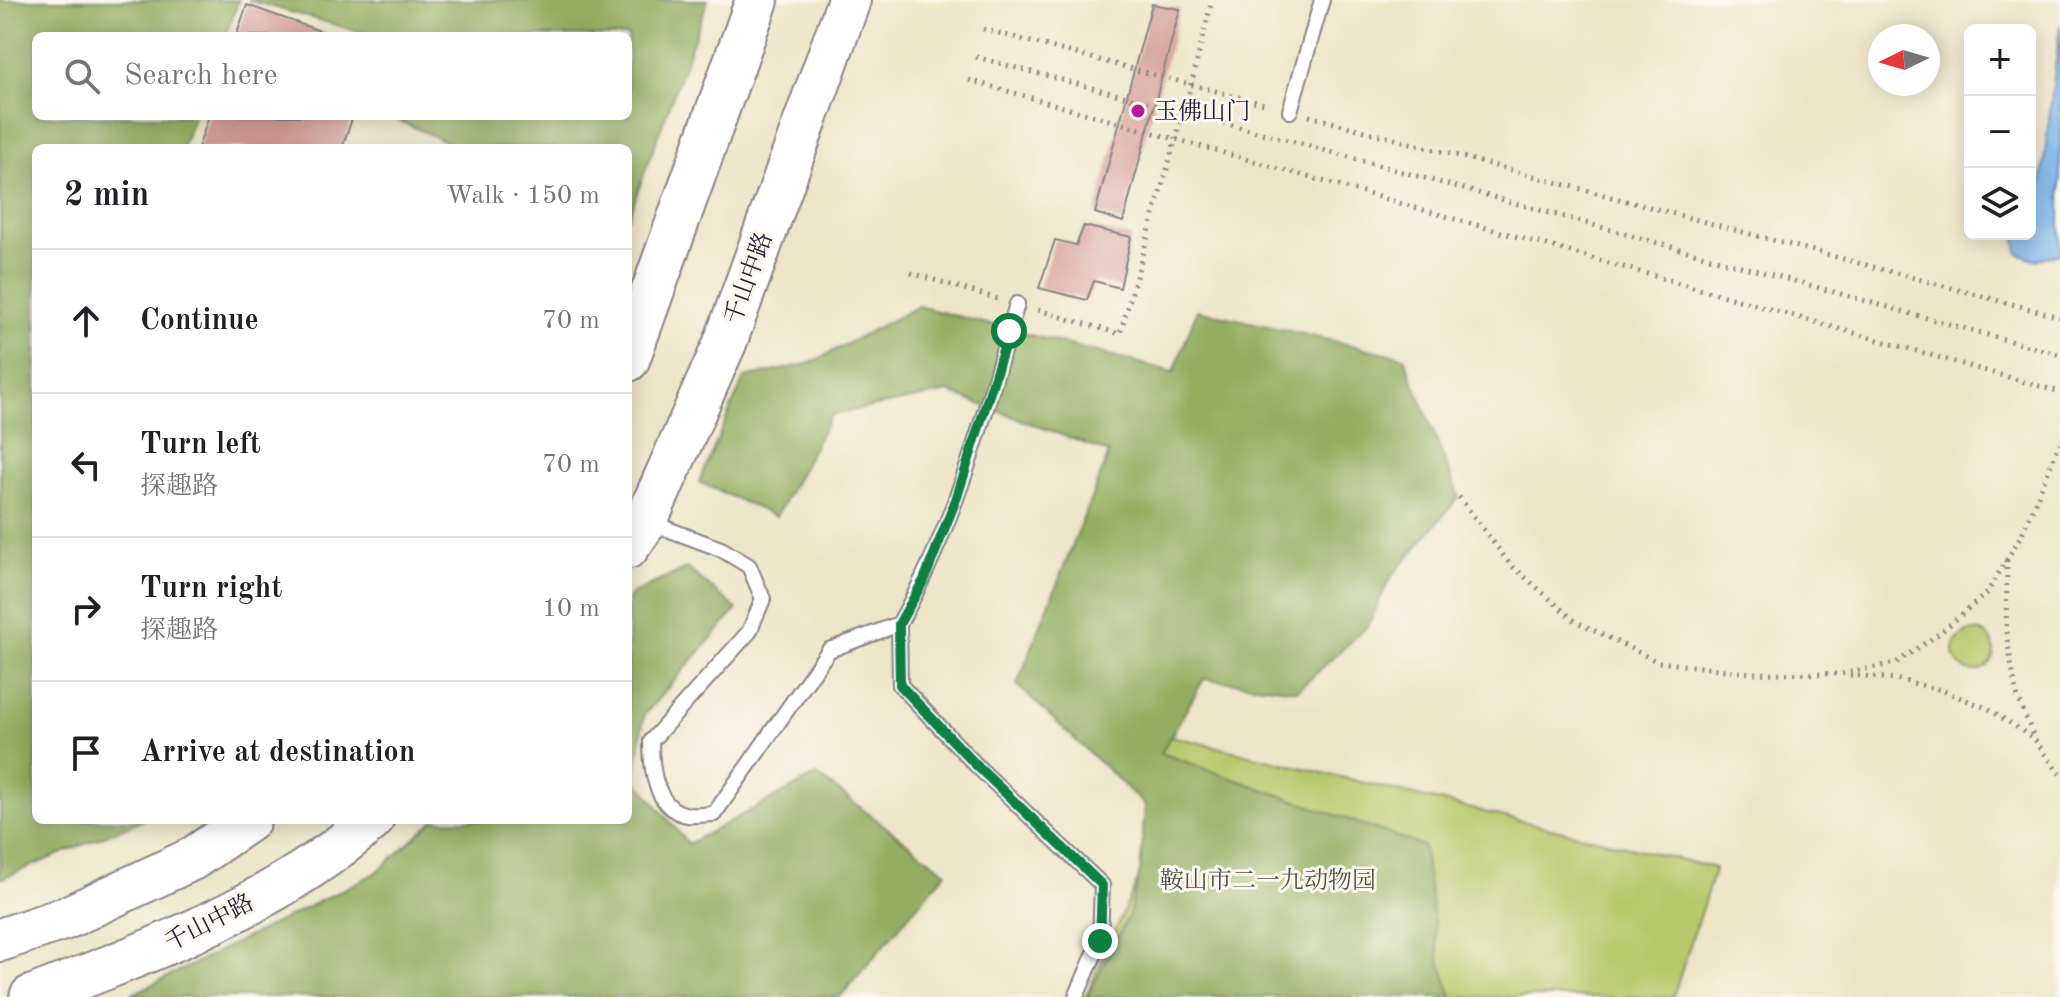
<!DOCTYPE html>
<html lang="en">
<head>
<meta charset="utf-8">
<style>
  :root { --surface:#fff; --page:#f6f6f6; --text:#202124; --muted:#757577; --line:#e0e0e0 }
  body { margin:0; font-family:"Old Standard TT","Noto Serif SC",serif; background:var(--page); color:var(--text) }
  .controls { position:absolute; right:24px; top:24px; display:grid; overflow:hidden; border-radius:12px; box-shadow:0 4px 20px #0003 }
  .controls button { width:72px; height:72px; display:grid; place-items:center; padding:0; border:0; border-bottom:2px solid var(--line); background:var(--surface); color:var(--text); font:40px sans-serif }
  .compass { position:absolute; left:1868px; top:24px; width:72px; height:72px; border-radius:50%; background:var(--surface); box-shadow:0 4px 20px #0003; rotate:265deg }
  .stop { position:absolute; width:24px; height:24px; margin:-18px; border:6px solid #0b8043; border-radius:50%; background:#fff }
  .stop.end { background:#0b8043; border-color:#fff; box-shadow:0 2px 8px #0008 }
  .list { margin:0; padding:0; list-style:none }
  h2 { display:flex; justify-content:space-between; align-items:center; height:104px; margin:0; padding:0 32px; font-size:34px }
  h2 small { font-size:26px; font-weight:400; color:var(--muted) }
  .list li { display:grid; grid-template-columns:52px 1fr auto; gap:24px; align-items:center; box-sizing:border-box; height:144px; padding:0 32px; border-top:2px solid var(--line) }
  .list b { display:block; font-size:30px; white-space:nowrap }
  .list p { margin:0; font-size:26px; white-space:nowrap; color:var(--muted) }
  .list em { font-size:26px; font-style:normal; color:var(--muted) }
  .icon { flex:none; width:44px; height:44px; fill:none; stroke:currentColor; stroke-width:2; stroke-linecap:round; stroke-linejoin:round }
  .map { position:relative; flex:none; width:2060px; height:997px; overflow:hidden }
  .search { position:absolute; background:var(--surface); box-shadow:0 4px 20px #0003; left:32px; top:32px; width:600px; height:88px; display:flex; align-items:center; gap:20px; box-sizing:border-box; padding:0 28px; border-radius:12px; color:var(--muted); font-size:30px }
  .panel { position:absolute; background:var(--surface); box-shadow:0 4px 20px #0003; left:32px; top:144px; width:600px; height:680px; border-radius:12px }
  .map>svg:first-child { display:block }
  .green { fill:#b8c96c; stroke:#6d7654; stroke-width:2 }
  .forest { fill:#92ad60; stroke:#5a684e; stroke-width:2 }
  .water { fill:#7cb5ec; stroke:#4f6c94; stroke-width:2 }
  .building { fill:#d49c95 }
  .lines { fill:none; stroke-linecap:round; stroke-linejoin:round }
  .service-casing { stroke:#888482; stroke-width:18 }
  .primary-casing { stroke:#888482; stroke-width:46 }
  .path { stroke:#888482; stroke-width:5; stroke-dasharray:2 6; stroke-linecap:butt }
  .service { stroke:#fff; stroke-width:14 }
  .primary { stroke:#fff; stroke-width:42 }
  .route { stroke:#0b8043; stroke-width:10 }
  .poi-dot { fill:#b5179e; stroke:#fbf7ec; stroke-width:3 }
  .labels { text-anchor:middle; stroke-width:6; stroke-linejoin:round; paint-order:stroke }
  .poi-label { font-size:24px; fill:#22223b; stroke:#fbf7ec; text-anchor:start }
  .street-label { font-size:24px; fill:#22223b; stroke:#fbf7ec }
  .park-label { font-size:24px; fill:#4f544a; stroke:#fbf7ec }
</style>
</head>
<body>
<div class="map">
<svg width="2060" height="997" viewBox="0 0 2060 997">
  <rect width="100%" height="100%" fill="#fbf7ec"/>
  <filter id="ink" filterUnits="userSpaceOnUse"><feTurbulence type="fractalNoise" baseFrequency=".0125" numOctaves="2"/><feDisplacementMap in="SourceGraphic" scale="16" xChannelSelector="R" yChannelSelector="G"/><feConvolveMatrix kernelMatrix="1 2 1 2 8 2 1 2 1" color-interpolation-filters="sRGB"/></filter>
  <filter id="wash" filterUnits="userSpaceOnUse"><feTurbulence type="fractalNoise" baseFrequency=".006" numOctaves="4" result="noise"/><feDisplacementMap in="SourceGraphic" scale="32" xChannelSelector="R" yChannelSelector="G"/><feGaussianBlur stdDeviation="1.8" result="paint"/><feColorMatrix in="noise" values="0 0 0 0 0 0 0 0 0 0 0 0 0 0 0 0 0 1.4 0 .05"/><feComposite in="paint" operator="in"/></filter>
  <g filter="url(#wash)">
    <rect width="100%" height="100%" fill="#eee5c8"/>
    <path class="green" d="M1954 651a20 20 0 1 1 40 0a20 20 0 1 1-40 0Z
      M1130,726L1715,868L1673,997H1085L1157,838Z"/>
    <path class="forest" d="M0,0H239L225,36H36V116H194L182,148H36V820H143L0,879Z
      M248,0H708L628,218V148H461L388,116H628V36H374Z
      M918,306L1174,372L1197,310L1404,357L1459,497L1390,578L1368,626L1298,690L1204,679L1161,753L1423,846L1439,958L1452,997H1087L1129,915L1140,872L1145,805L1017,685L1109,453L948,392L831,415L776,517L699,482L744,378L811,363Z
      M687,568L737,609L644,715L635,779L688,844L817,775L946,872L840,997H127L376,873L434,820H628V599L633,593Z"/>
    <path class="water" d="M2060,25V253L2037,260L2018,253L2015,234H2030V210L2041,187Z"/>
    <g id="blocks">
      <path class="building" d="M1152,4L1180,9L1123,222L1095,213Z
        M247,5L334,36H236Z
        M209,116H353L342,148H198Z
        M1084,226L1131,237L1120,288L1094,281L1087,300L1039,288L1055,240L1076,245Z"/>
    </g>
  </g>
  <g filter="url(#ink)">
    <use href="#blocks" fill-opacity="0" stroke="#888482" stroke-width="2"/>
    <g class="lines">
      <defs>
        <path id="service" d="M1290,111L1322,0
          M651,523L721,549L749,566L763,599L749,632L651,741C651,768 655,810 688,815C697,816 706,814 714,814L829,650L899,624C955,525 985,413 1017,304
          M899,624L900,685L979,768L1102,885L1100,941L1076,997"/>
        <path id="primary" d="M628,360L757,0
          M628,547L646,521L725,343L849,0
          M0,940L66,918L192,859L249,820
          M31,997C149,952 276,905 372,820"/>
      </defs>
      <use href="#service" class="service-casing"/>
      <use href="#primary" class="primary-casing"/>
      <path class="path" d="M983,29L1268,105
        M976,57L1295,142L2060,355
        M969,80L2060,392
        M1309,116L2060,317
        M911,273L998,299
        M1038,310L1120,334L1191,85L1212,0
        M1459,497L1510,564L1575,621L1658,662L1750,673L1841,674L1896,663L1940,633L1987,593L2022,534L2060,443
        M2007,560L2006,632L2016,692L2034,738
        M1850,675L1896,679L1941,690L1989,709L2034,739L2060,774"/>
      <use href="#service" class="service"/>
      <use href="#primary" class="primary"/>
    </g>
  </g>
  <g class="lines" filter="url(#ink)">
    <path class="route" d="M1009,331L957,497L924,580L899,624L900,685L979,768L1102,885L1100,941"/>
  </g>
  <circle class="poi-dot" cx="1138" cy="111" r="8"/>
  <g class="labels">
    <g class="poi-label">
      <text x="1154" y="119">玉佛山门</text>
    </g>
    <g class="street-label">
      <text transform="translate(748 278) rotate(-70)" y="8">千山中路</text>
      <text transform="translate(209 922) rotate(-27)" y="8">千山中路</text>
    </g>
    <g class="park-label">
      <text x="1268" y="888">鞍山市二一九动物园</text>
    </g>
  </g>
</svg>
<div class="controls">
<button>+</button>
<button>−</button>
<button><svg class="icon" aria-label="layers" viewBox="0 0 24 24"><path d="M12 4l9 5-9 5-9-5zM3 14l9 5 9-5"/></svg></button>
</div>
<svg class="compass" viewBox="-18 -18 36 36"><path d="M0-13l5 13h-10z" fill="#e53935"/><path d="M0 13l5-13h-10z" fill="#757577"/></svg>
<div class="stop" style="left:1009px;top:331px"></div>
<div class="stop end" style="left:1100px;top:941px"></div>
<div class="search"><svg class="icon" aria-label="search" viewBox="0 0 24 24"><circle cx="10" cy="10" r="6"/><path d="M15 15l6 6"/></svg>Search here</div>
<section class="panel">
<h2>2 min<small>Walk · 150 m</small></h2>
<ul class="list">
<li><svg class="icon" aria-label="ahead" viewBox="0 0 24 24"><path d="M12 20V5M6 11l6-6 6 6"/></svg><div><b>Continue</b></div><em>70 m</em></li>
<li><svg class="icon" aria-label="left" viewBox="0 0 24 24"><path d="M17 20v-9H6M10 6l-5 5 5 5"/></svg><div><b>Turn left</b><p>探趣路</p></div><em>70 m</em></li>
<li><svg class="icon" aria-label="right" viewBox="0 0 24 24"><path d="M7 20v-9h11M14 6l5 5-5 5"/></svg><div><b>Turn right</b><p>探趣路</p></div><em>10 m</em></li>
<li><svg class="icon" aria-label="arrive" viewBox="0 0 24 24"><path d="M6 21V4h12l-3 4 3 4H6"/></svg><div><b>Arrive at destination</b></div></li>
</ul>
</section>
</div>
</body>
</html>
